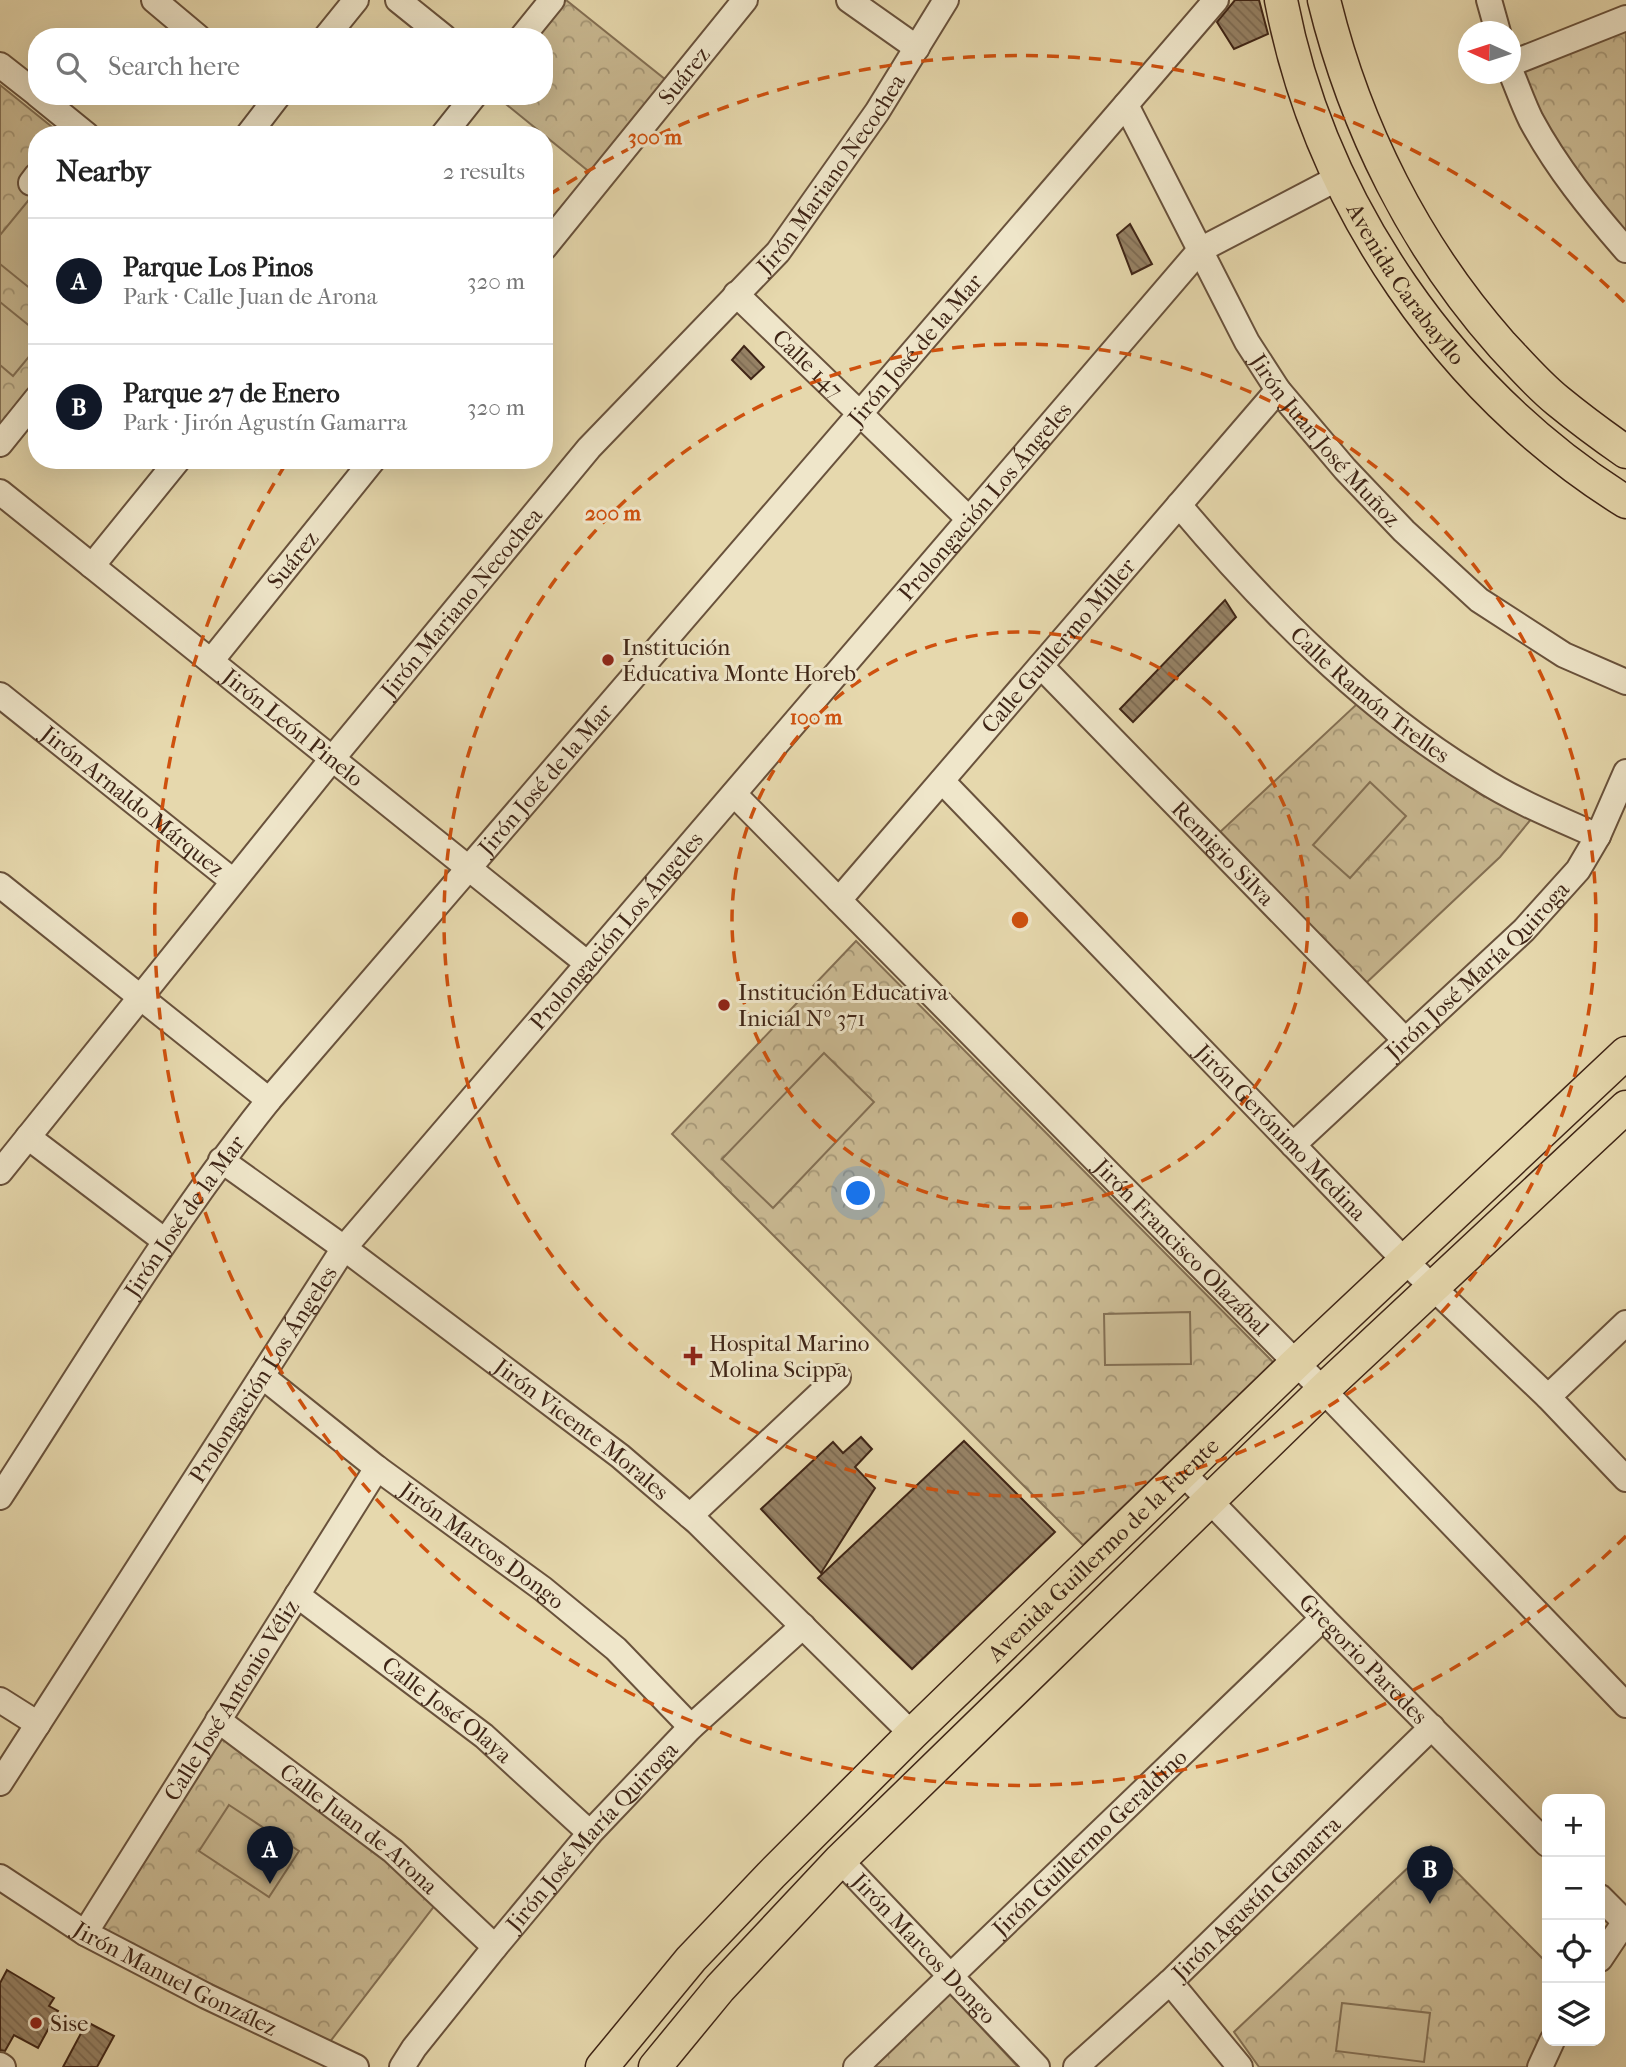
<!DOCTYPE html>
<html lang="en">
<head>
<meta charset="utf-8">
<style>
  :root { --surface:#fff; --page:#f2f2f2; --text:#222; --muted:#767676; --line:#e0e0e0; --accent:#111827 }
  body { margin:0; font-family:"IM FELL French Canon",serif; background:var(--page); color:var(--text) }
  .controls { position:absolute; right:21px; bottom:21px; display:grid; overflow:hidden; border-radius:14px; box-shadow:0 7px 28px #0002 }
  .controls button { width:63px; height:63px; display:grid; place-items:center; padding:0; border:0; border-bottom:2px solid var(--line); background:var(--surface); color:var(--text); font:35px sans-serif }
  .compass { position:absolute; left:1458px; top:21px; width:63px; height:63px; border-radius:50%; background:var(--surface); box-shadow:0 7px 28px #0002; rotate:273deg }
  .you { position:absolute; left:859px; top:1194px; width:24px; height:24px; margin:-18px; border:5px solid #fff; border-radius:50%; background:#1a73e8; box-shadow:0 0 0 10px #1a73e833 }
  .badge { display:grid; place-items:center; width:46px; height:46px; border-radius:50%; background:var(--accent); color:#fff; font-size:23px; font-weight:700 }
  .pin { position:absolute; translate:-50% -58px; filter:drop-shadow(0 2px 4px #0008) }
  .pin::after { content:''; position:absolute; top:37px; width:24px; height:21px; background:inherit; clip-path:polygon(0 0,100% 0,50% 100%) }
  .list { margin:0; padding:0; list-style:none }
  h2 { display:flex; justify-content:space-between; align-items:center; height:91px; margin:0; padding:0 28px; font-size:30px }
  h2 small { font-size:23px; font-weight:400; color:var(--muted) }
  .list li { display:grid; grid-template-columns:46px 1fr auto; gap:21px; align-items:center; box-sizing:border-box; height:126px; padding:0 28px; border-top:2px solid var(--line) }
  .list b { display:block; font-size:26px; white-space:nowrap }
  .list p { margin:0; font-size:23px; white-space:nowrap; color:var(--muted) }
  .list em { font-size:23px; font-style:normal; color:var(--muted) }
  .icon { flex:none; width:38px; height:38px; fill:none; stroke:currentColor; stroke-width:2; stroke-linecap:round; stroke-linejoin:round }
  .map { position:relative; flex:none; width:1626px; height:2067px; overflow:hidden }
  .search { position:absolute; background:var(--surface); box-shadow:0 7px 28px #0002; left:28px; top:28px; width:525px; height:77px; display:flex; align-items:center; gap:18px; box-sizing:border-box; padding:0 24px; border-radius:28px; color:var(--muted); font-size:26px }
  .panel { position:absolute; background:var(--surface); box-shadow:0 7px 28px #0002; left:28px; top:126px; width:525px; height:343px; border-radius:28px }
  .map>svg:first-child { display:block }
  .forest { fill:url(#forest-crowns); stroke:#847054; stroke-width:2 }
  .garden { fill:#caba93; stroke:#847054; stroke-width:2 }
  .building { fill:url(#building-back-hatch); stroke:#3f2516; stroke-width:2 }
  .lines { fill:none; stroke-linecap:round; stroke-linejoin:round }
  .minor-casing { stroke:#69523c; stroke-width:28 }
  .major-casing { stroke:#3f2516; stroke-width:35 }
  .minor { stroke:#efe6ca; stroke-width:24 }
  .major { stroke:#e6d8ad; stroke-width:32 }
  .ring { fill:none; stroke:#cf510e; stroke-width:3.5; stroke-dasharray:12 9 }
  .poi-dot { fill:#8f2418; stroke:#efe6ca; stroke-width:2.5 }
  .labels { text-anchor:middle; stroke-width:6; stroke-linejoin:round; paint-order:stroke }
  .street-label { font-size:23px; fill:#3f2516; stroke:#efe6ca }
  .poi-label { font-size:23px; fill:#3f2516; stroke:#efe6ca; text-anchor:start }
  .centre { fill:#cf510e; stroke:#efe6ca; stroke-width:3.5 }
  .ring-label { font-size:21px; text-anchor:middle; font-weight:bold; fill:#cf510e; stroke:#efe6ca; stroke-width:6; stroke-linejoin:round; paint-order:stroke }
</style>
</head>
<body>
<div class="map">
<svg width="1626" height="2067" viewBox="0 0 1626 2067">
  <defs>
    <pattern id="forest-crowns" width="20" height="18" patternUnits="userSpaceOnUse" patternTransform="scale(1.75)"><rect width="20" height="18" fill="#caba93"/><path d="M2 6a3 3 0 1 1 6 0M12 15a3 3 0 1 1 6 0" fill="none" stroke="#a59777"/></pattern>
    <pattern id="building-back-hatch" width="6" height="6" patternUnits="userSpaceOnUse" patternTransform="scale(1.75)"><rect width="6" height="6" fill="#968265"/><path d="M-1 5l2 2M0 0l6 6M5-1l2 2" fill="none" stroke="#7c6a52"/></pattern>
  </defs>
  <rect width="100%" height="100%" fill="#e6d8ad"/>
  <filter id="stains"><feTurbulence type="fractalNoise" baseFrequency=".00286" numOctaves="4"/><feColorMatrix values="0 0 0 0 .2 0 0 0 0 .09 0 0 0 0 .02 0 0 0 .5 -.17"/></filter>
  <radialGradient id="worn" r=".72"><stop offset=".6" stop-color="#630" stop-opacity="0"/><stop offset="1" stop-color="#630" stop-opacity=".3"/></radialGradient>
  <path class="forest" d="M566,0L666,80L592,174L496,96H544V37H537Z
    M1626,27V238L1554,145L1519,68Z
    M0,85L62,135H37V380L0,426Z
    M1358,703L1400,740L1482,795L1532,818L1500,857L1365,984L1219,833Z
    M856,941L1273,1362L1083,1545L672,1134Z
    M224,1735L390,1862L435,1905L329,2043L98,1928Z
    M1431,1846L1547,1963V2029L1527,2067H1259L1234,2032Z
    M948,1992L1018,2067H871Z"/>
  <path class="garden" d="M32,196L37,200V294L0,264V235Z
    M0,302L37,332V347L13,376L0,365Z
    M1370,782L1406,816L1350,878L1313,845Z
    M824,1053L874,1102L773,1208L722,1159Z
    M1190,1312L1191,1364L1105,1365L1104,1314Z
    M229,1805L299,1851L269,1897L199,1851Z
    M1342,2003L1430,2013L1424,2062L1336,2051Z"/>
  <path class="building" d="M1235,0H1259L1268,34L1234,49L1217,22Z
    M1130,224L1152,264L1132,274L1117,235Z
    M744,346L764,367L751,379L732,360Z
    M1225,600L1236,617L1133,722L1120,709Z
    M861,1437L872,1449L855,1467L875,1488L821,1573L761,1509L833,1442L843,1453Z
    M964,1441L1055,1532L912,1669L818,1578Z
    M7,1970L54,1998L49,2006L58,2011L38,2048L14,2035L5,2051L0,2050V1983Z
    M87,2022L114,2036L97,2067H63Z"/>
  <g class="lines">
    <defs>
      <g id="minor">
        <path d="M154,0L198,37"/>
        <path d="M398,0L444,37"/>
        <path d="M849,0L917,48"/>
        <path d="M1489,0L1498,32"/>
        <path d="M326,37L356,0"/>
        <path d="M522,37L552,0"/>
        <path d="M1510,64L1626,18"/>
        <path d="M0,65L37,94"/>
        <path d="M1510,70C1517,86 1523,104 1531,120C1557,168 1590,209 1626,250"/>
        <path d="M39,96L87,135"/>
        <path id="s1" d="M1126,105L1247,342L1278,390L1345,469L1404,531L1479,600L1564,655L1626,682"/>
        <path d="M248,135L278,96"/>
        <path d="M443,135L474,96"/>
        <path d="M31,183L37,175"/>
        <path id="s2" d="M544,248L745,0"/>
        <path id="s3" d="M736,294L969,519"/>
        <path d="M0,444L37,398"/>
        <path id="s4" d="M0,492L588,964"/>
        <path id="s5" d="M1179,505C1264,606 1364,708 1478,777C1515,801 1557,818 1598,836"/>
        <path d="M92,566L178,460"/>
        <path id="s6" d="M211,661L373,460"/>
        <path id="s7" d="M1041,666L1405,1040"/>
        <path id="s8" d="M0,695L233,881"/>
        <path id="s9" d="M942,781L1405,1261L1548,1397L1626,1479"/>
        <path id="s10" d="M734,794L1323,1390L1626,1705"/>
        <path d="M0,885L269,1100"/>
        <path id="s11" d="M839,900L1278,390"/>
        <path d="M28,1137L165,1241"/>
        <path id="s12" d="M1293,1145L1524,930L1578,870L1598,836L1626,772"/>
        <path id="s13" d="M221,1160L344,1248L620,1456L697,1522L912,1734"/>
        <path id="s14" d="M0,1172L332,759L589,448L778,252L877,112L946,0"/>
        <path id="s15" d="M262,1376L377,1468L543,1589L616,1649L691,1727"/>
        <path d="M1548,1397L1626,1323"/>
        <path id="s16" d="M1183,1473L1323,1618L1547,1844"/>
        <path id="s17" d="M0,1497C87,1363 169,1225 269,1100L1216,0"/>
        <path d="M690,1516L838,1377"/>
        <path id="s18" d="M297,1595L484,1736L590,1833"/>
        <path d="M0,1700L38,1724"/>
        <path id="s19" d="M218,1720L393,1851L495,1947"/>
        <path id="s20" d="M0,1783L344,1248L1200,250L1340,177"/>
        <path id="s21" d="M840,1860L1037,2067"/>
        <path id="s22" d="M0,1877L85,1933L206,1996L356,2067"/>
        <path d="M1600,1897L1625,1922"/>
        <path id="s23" d="M85,1933L377,1468"/>
        <path d="M1600,1959L1626,1920"/>
        <path d="M1170,1982L1240,2067"/>
        <path d="M0,2065L3,2067"/>
        <path id="s24" d="M402,2067L414,2048L495,1947L590,1833L691,1727L803,1626"/>
        <path id="s25" d="M856,2067L1323,1618"/>
        <path id="s26" d="M1076,2067L1170,1982L1432,1727"/>
        <path d="M1540,2067L1552,2041"/>
      </g>
      <g id="major">
        <path id="s27" d="M1281,0C1320,204 1450,392 1626,502"/>
        <path d="M1324,0C1355,127 1415,247 1502,345C1520,364 1538,385 1558,401C1580,419 1603,436 1626,452"/>
        <path id="s28" d="M602,2067L691,1959L771,1875L912,1734L1295,1364L1626,1053"/>
        <path d="M655,2067L720,1988L840,1860L1323,1390L1626,1107"/>
      </g>
    </defs>
    <use href="#minor" class="minor-casing"/>
    <use href="#major" class="major-casing"/>
    <use href="#minor" class="minor"/>
    <use href="#major" class="major"/>
  </g>
  <g class="ring">
    <circle cx="1020" cy="920" r="288"/>
    <circle cx="1020" cy="920" r="576"/>
    <path d="M1626 1536A864 864 0 0 1 287 462M549 195A864 864 0 0 1 1626 304"/>
  </g>
  <g class="poi-dot">
    <circle cx="608" cy="660" r="7"/>
    <circle cx="724" cy="1005" r="7"/>
    <path d="M689.5 1345.5h7v7h7v7h-7v7h-7v-7h-7v-7h7z"/>
    <circle cx="36" cy="2023" r="7"/>
  </g>
  <g class="labels">
    <g class="street-label">
      <text dy="8" stroke="none"><textPath href="#s2" startOffset="222">Suárez</textPath></text>
      <text dy="8" stroke="none"><textPath href="#s14" startOffset="1300">Jirón Mariano Necochea</textPath></text>
      <text dy="8" stroke="none"><textPath href="#s27" startOffset="313">Avenida Carabayllo</textPath></text>
      <text dy="8" stroke="none"><textPath href="#s17" startOffset="1470">Jirón José de la Mar</textPath></text>
      <text dy="8" stroke="none"><textPath href="#s3" startOffset="100">Calle 147</textPath></text>
      <text dy="8" stroke="none"><textPath href="#s1" startOffset="392">Jirón Juan José Muñoz</textPath></text>
      <text dy="8" stroke="none"><textPath href="#s20" startOffset="1620">Prolongación Los Ángeles</textPath></text>
      <text dy="8" stroke="none"><textPath href="#s6" startOffset="130">Suárez</textPath></text>
      <text dy="8" stroke="none"><textPath href="#s14" startOffset="733">Jirón Mariano Necochea</textPath></text>
      <text dy="8" stroke="none"><textPath href="#s11" startOffset="336">Calle Guillermo Miller</textPath></text>
      <text dy="8" stroke="none"><textPath href="#s5" startOffset="270">Calle Ramón Trelles</textPath></text>
      <text dy="8" stroke="none"><textPath href="#s4" startOffset="376">Jirón León Pinelo</textPath></text>
      <text dy="8" stroke="none"><textPath href="#s17" startOffset="903">Jirón José de la Mar</textPath></text>
      <text dy="8" stroke="none"><textPath href="#s8" startOffset="170">Jirón Arnaldo Márquez</textPath></text>
      <text dy="8" stroke="none"><textPath href="#s7" startOffset="261">Remigio Silva</textPath></text>
      <text dy="8" stroke="none"><textPath href="#s20" startOffset="1054">Prolongación Los Ángeles</textPath></text>
      <text dy="8" stroke="none"><textPath href="#s12" startOffset="254">Jirón José María Quiroga</textPath></text>
      <text dy="8" stroke="none"><textPath href="#s9" startOffset="488">Jirón Gerónimo Medina</textPath></text>
      <text dy="8" stroke="none"><textPath href="#s17" startOffset="336">Jirón José de la Mar</textPath></text>
      <text dy="8" stroke="none"><textPath href="#s10" startOffset="637">Jirón Francisco Olazábal</textPath></text>
      <text dy="8" stroke="none"><textPath href="#s20" startOffset="486">Prolongación Los Ángeles</textPath></text>
      <text dy="8" stroke="none"><textPath href="#s13" startOffset="450">Jirón Vicente Morales</textPath></text>
      <text dy="8" stroke="none"><textPath href="#s15" startOffset="278">Jirón Marcos Dongo</textPath></text>
      <text dy="8" stroke="none"><textPath href="#s28" startOffset="721">Avenida Guillermo de la Fuente</textPath></text>
      <text dy="8" stroke="none"><textPath href="#s16" startOffset="259">Gregorio Paredes</textPath></text>
      <text dy="8" stroke="none"><textPath href="#s23" startOffset="275">Calle José Antonio Véliz</textPath></text>
      <text dy="8" stroke="none"><textPath href="#s18" startOffset="189">Calle José Olaya</textPath></text>
      <text dy="8" stroke="none"><textPath href="#s19" startOffset="178">Calle Juan de Arona</textPath></text>
      <text dy="8" stroke="none"><textPath href="#s24" startOffset="299">Jirón José María Quiroga</textPath></text>
      <text dy="8" stroke="none"><textPath href="#s25" startOffset="324">Jirón Guillermo Geraldino</textPath></text>
      <text dy="8" stroke="none"><textPath href="#s26" startOffset="247">Jirón Agustín Gamarra</textPath></text>
      <text dy="8" stroke="none"><textPath href="#s21" startOffset="122">Jirón Marcos Dongo</textPath></text>
      <text dy="8" stroke="none"><textPath href="#s22" startOffset="203">Jirón Manuel González</textPath></text>
    </g>
    <g class="poi-label">
      <text x="622" y="655">Institución<tspan x="622" dy="26">Educativa Monte Horeb</tspan></text>
      <text x="738" y="1000">Institución Educativa<tspan x="738" dy="26">Inicial Nº 371</tspan></text>
      <text x="709" y="1351">Hospital Marino<tspan x="709" dy="26">Molina Scippa</tspan></text>
      <text x="50" y="2031">Sise</text>
    </g>
  </g>
  <circle cx="1020" cy="920" r="10" class="centre"/>
  <g class="ring-label">
    <text x="655" y="144">300 m</text>
    <text x="613" y="520">200 m</text>
    <text x="816" y="724">100 m</text>
  </g>
  <rect width="100%" height="100%" filter="url(#stains)"/>
  <rect width="100%" height="100%" fill="url(#worn)"/>
</svg>
<div class="controls">
<button>+</button>
<button>−</button>
<button><svg class="icon" aria-label="locate" viewBox="0 0 24 24"><circle cx="12" cy="12" r="6"/><path d="M12 2v4M12 18v4M2 12h4M18 12h4"/></svg></button>
<button><svg class="icon" aria-label="layers" viewBox="0 0 24 24"><path d="M12 4l9 5-9 5-9-5zM3 14l9 5 9-5"/></svg></button>
</div>
<svg class="compass" viewBox="-18 -18 36 36"><path d="M0-13l5 13h-10z" fill="#e53935"/><path d="M0 13l5-13h-10z" fill="#767676"/></svg>
<div class="you"></div>
<div class="pin badge" style="left:270px;top:1884px">A</div>
<div class="pin badge" style="left:1430px;top:1904px">B</div>
<div class="search"><svg class="icon" aria-label="search" viewBox="0 0 24 24"><circle cx="10" cy="10" r="6"/><path d="M15 15l6 6"/></svg>Search here</div>
<section class="panel">
<h2>Nearby<small>2 results</small></h2>
<ul class="list">
<li><span class="badge">A</span><div><b>Parque Los Pinos</b><p>Park · Calle Juan de Arona</p></div><em>320 m</em></li>
<li><span class="badge">B</span><div><b>Parque 27 de Enero</b><p>Park · Jirón Agustín Gamarra</p></div><em>320 m</em></li>
</ul>
</section>
</div>
</body>
</html>
